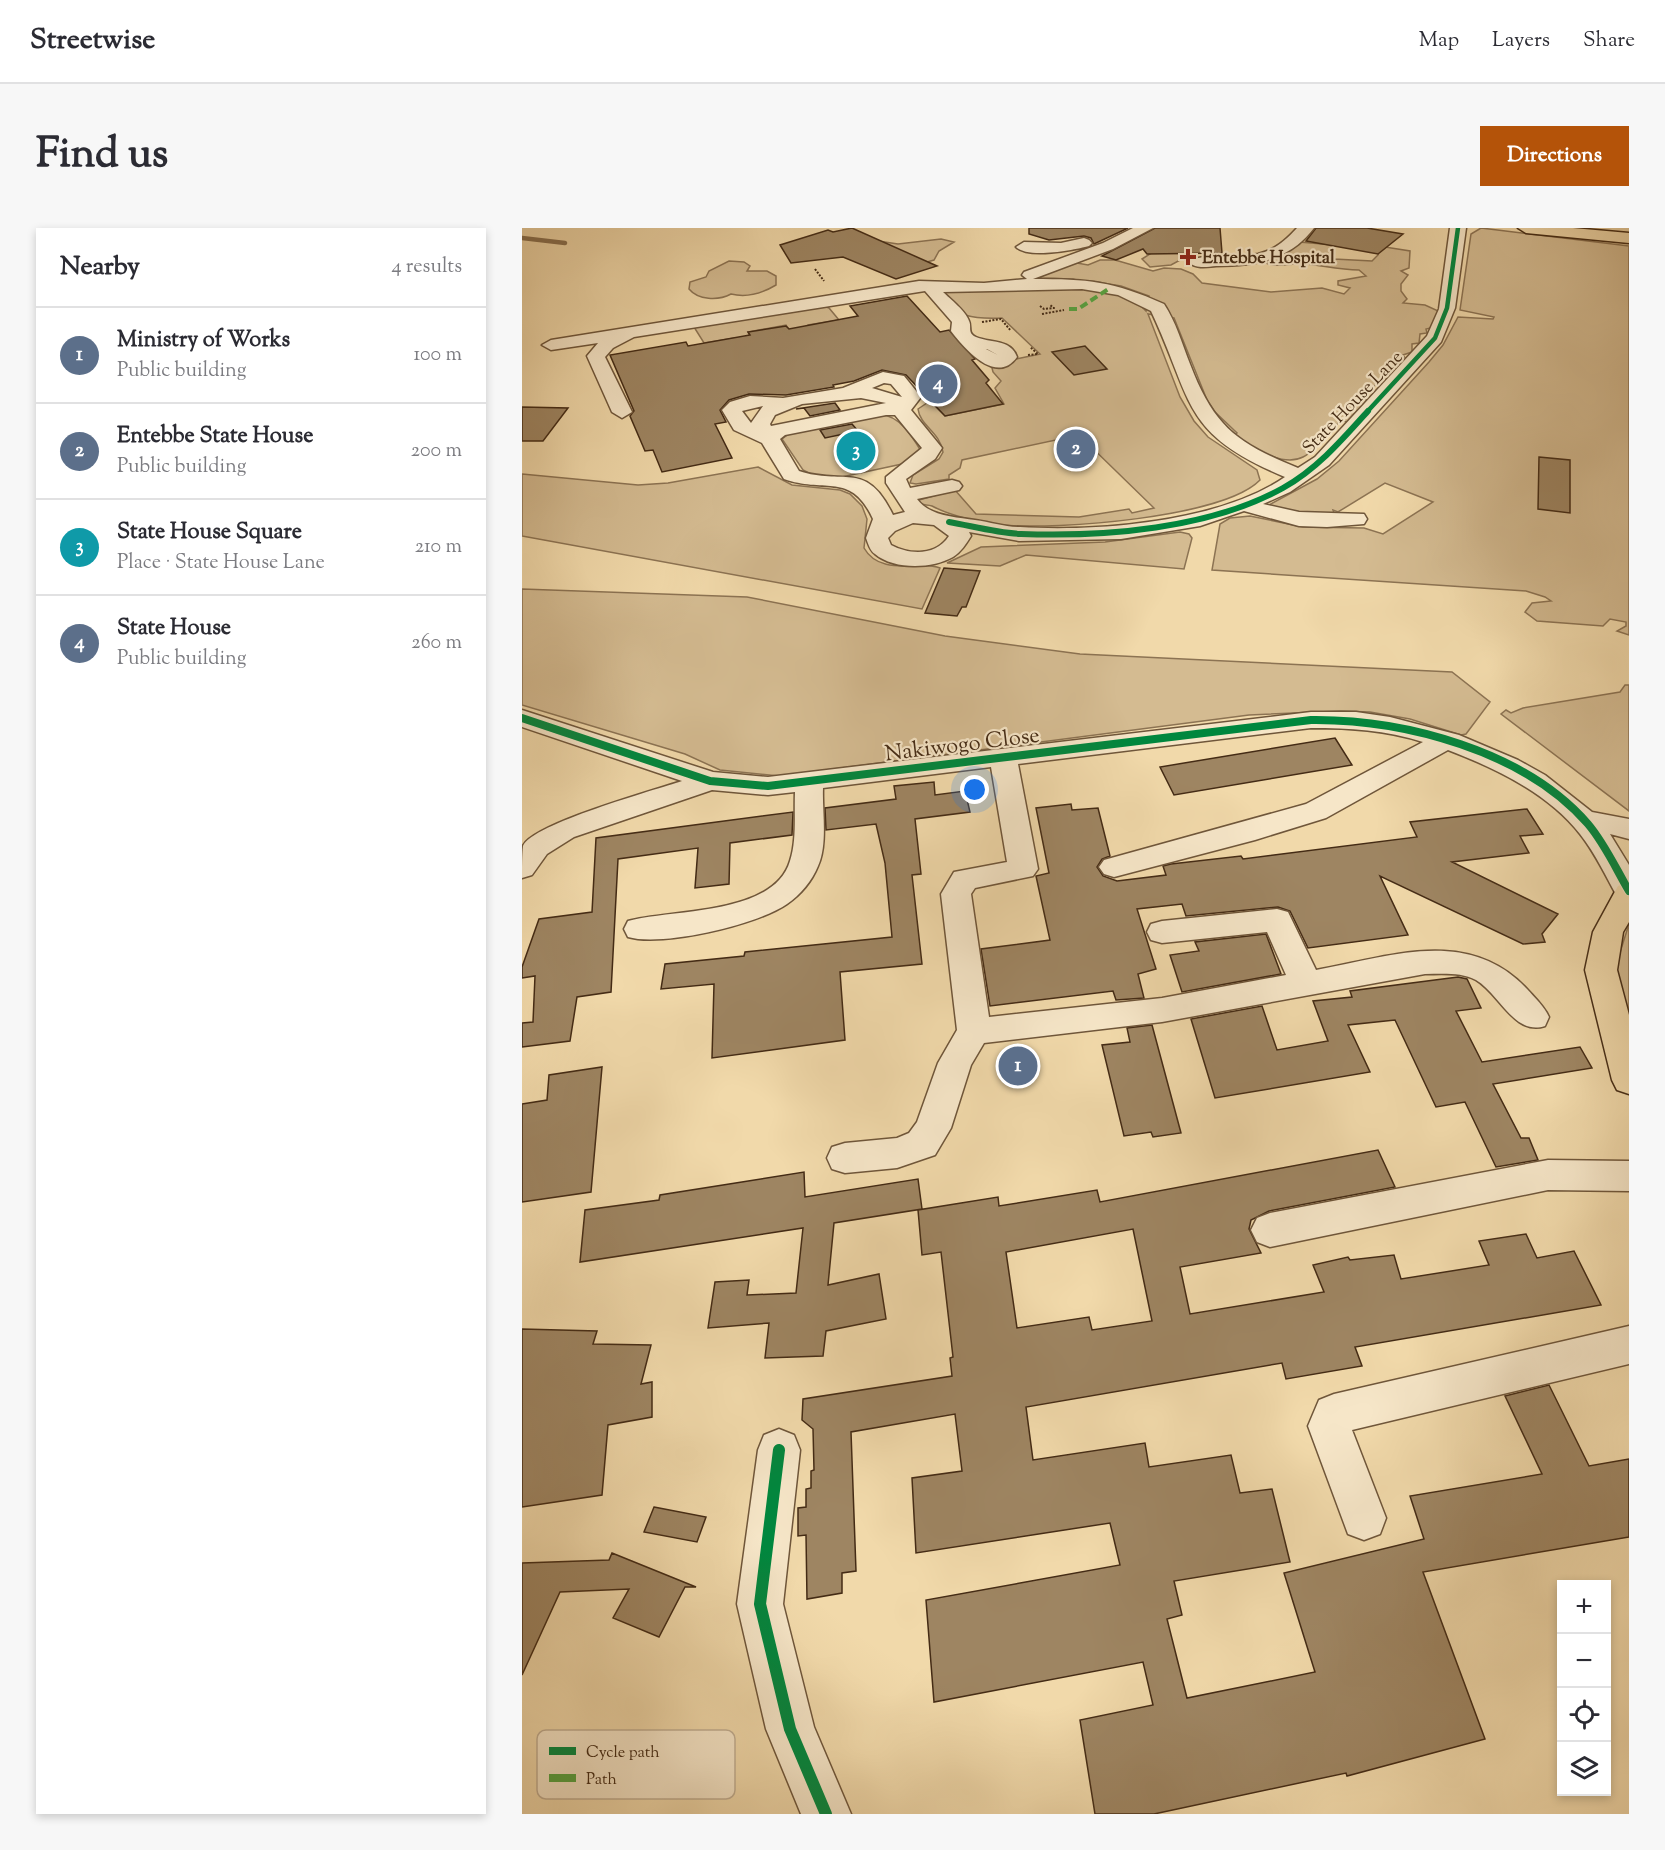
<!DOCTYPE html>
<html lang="en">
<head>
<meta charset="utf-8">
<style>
  :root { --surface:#fff; --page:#f7f7f7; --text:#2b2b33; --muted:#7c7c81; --line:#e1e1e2; --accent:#b45309 }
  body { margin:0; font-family:"Sorts Mill Goudy",serif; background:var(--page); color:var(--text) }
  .controls { position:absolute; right:18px; bottom:18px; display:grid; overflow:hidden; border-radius:0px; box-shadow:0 3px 9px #0003 }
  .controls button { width:54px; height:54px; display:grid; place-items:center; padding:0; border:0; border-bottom:2px solid var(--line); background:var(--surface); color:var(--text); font:30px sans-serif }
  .you { position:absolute; left:453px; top:562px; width:21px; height:21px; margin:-15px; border:4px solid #fff; border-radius:50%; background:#1a73e8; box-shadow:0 0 0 9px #1a73e833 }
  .badge { display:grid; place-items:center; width:39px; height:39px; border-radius:50%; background:var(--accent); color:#fff; font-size:20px; font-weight:700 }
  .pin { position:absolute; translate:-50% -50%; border:3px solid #fff; box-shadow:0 2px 6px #0006 }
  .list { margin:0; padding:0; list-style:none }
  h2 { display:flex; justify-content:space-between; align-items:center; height:78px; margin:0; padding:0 24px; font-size:26px }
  h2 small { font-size:20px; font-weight:400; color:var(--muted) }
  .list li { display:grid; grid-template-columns:39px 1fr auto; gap:18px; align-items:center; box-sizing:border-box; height:96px; padding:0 24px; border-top:2px solid var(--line) }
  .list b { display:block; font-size:22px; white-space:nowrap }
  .list p { margin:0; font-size:20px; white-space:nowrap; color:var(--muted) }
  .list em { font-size:20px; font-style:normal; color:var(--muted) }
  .icon { flex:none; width:33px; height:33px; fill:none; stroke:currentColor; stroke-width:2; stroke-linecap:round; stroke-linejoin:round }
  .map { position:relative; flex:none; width:1107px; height:1586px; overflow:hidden; border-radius:0px }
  header { display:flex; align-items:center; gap:36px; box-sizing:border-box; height:84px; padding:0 30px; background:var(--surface); border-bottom:2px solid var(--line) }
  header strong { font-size:28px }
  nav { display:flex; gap:33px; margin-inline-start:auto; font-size:21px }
  .intro { display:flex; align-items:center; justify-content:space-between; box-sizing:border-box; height:144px; padding:0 36px }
  h1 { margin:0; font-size:42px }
  .button { padding:15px 27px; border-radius:0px; background:var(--accent); color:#fff; font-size:21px; font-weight:700 }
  main { display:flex; gap:36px; padding:0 36px }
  aside { flex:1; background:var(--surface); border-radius:0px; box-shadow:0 3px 9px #0003 }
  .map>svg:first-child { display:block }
  .green { fill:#d4bb91; stroke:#8c7353; stroke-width:1.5 }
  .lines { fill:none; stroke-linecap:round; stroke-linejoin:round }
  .stream { stroke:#887050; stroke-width:4.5 }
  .building { fill:#9e8562; stroke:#442b15; stroke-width:1.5; fill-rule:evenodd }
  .minor-casing { stroke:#6f563a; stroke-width:3 }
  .major-casing { stroke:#442b15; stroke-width:3 }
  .highway-casing { stroke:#442b15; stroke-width:3 }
  .path { stroke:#442b15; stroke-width:2; stroke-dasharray:2 1.5; stroke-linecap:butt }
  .minor { fill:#f6e6c8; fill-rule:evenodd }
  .major { fill:#f1d9aa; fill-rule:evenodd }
  .highway { fill:#f1d9aa; fill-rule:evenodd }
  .quiet { stroke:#55a440; stroke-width:4; stroke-dasharray:8 4; stroke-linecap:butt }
  .cycleway-far3-casing { stroke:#f6e6c8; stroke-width:7 }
  .cycleway-far2-casing { stroke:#f6e6c8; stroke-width:8 }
  .cycleway-far1-casing { stroke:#f6e6c8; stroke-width:10 }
  .cycleway-casing { stroke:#f6e6c8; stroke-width:16 }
  .cycleway-far3 { stroke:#00873e; stroke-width:4.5 }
  .cycleway-far2 { stroke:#00873e; stroke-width:6 }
  .cycleway-far1 { stroke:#00873e; stroke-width:8 }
  .cycleway { stroke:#00873e; stroke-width:12 }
  .poi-dot { fill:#8f2418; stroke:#f6e6c8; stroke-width:2 }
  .labels { text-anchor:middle; stroke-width:4.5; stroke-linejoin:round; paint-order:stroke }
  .far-poi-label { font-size:18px; font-weight:bold; fill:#442b15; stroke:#f6e6c8; text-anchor:start }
  .far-street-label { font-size:18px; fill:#442b15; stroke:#f6e6c8 }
  .street-label { font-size:22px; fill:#442b15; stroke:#f6e6c8 }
  .key { fill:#f6e6c8; stroke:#c1ae92; stroke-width:1.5 }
  .key-label { font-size:16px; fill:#442b15 }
</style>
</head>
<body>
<header>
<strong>Streetwise</strong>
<nav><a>Map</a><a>Layers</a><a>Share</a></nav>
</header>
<div class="intro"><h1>Find us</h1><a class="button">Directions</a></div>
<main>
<aside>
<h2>Nearby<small>4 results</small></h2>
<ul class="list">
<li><span class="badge" style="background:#5c6f8a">1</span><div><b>Ministry of Works</b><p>Public building</p></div><em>100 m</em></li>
<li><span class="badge" style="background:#5c6f8a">2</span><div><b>Entebbe State House</b><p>Public building</p></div><em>200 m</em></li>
<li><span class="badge" style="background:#0f9aa8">3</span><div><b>State House Square</b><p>Place · State House Lane</p></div><em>210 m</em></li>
<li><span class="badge" style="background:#5c6f8a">4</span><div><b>State House</b><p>Public building</p></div><em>260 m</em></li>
</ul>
</aside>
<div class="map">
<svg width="1107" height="1586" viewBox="0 0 1107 1586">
  <rect width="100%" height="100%" fill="#f1d9aa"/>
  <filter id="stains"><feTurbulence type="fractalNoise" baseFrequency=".00333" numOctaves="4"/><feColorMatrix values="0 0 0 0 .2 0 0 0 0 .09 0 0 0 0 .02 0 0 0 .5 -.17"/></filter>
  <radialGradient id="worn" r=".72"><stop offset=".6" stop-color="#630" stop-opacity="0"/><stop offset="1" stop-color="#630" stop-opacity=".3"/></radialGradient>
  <path class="green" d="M959,0L1107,18V407L1095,403L1104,398V394L1088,391L1081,398L1015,393L1003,384L1010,375L1029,373L1023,369L1004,363L690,342L698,296L708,290L728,288L781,299L842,300L861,306L911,274L863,255L816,284L811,282L812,285L808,290L747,280V277L795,251L817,233L907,134L921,117L936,89L971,91L972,89L938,82L949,6Z
    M419,11L432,14L417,23L412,32L398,36L356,13L376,16Z
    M777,14L812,17V31L850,33L856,27L857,18L888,23L887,40L879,43L886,47L879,56V63L885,71L881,75L903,77L925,87L917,98L904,101L905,105L898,106L897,115L890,116V124L881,127L883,130L881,136L870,139L873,151L855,155L847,165L840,169L849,175L828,194L818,193C807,204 795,222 781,229C760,240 729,218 711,208L715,205L693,184L685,172L652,90L626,86L658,169L672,193L686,209L735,242L738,252C701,290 534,302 480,297C457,294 431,289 410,278C405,276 402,278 397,275V272L433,262L454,286L557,289L607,281L610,285L632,280L557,207L440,232L438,240L427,247V251L394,256L388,255L391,247L417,231L421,224C418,204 398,198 396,181L408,173L423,188L482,176L473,160L479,153L471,144L469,136L518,126L480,90C456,91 428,91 420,62C468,64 593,46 624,83L627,68L599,58L569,53L566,55L551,51L516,50L536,40L555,35L566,37L578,32H593L631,43L642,40L659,41L671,46L680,55L749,64L800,60L822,66L828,60L816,57V53L844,48L837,42C818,42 803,38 785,36C770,34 756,41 742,34L744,29Z
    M631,24L671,25L649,37L628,39L620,31Z
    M207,33L222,34L228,38L225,43H245L254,48V57C239,66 225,70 209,66C196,73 176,72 167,61L168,54L184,49L187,43Z
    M298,77L307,80L317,92L286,97L276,116L264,97L226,104L237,123L223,125L212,110L182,115L172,99Z
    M359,187C377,187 390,208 399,223L380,236L315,250L293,248L281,242L260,211L268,205Z
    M236,239L270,257L318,262L328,266L340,278L345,291L342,320C359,350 400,331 418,340L400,381L0,308V246L116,257L146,255Z
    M658,304L667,306L670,310L662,341L504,327L478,338L425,335L459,319L583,314Z
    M0,361L225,369L423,408L558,426L930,444L968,474L944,506L939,507L888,491L848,484L819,483L727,487L257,548L198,542L163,526L0,477Z
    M1103,457H1107V583L979,486L984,482L989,485L1001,480L1098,464Z
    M1107,696V817L1094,737Z"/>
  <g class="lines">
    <path class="stream" d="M0,10L43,15"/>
  </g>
  <path class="building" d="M330,0L415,38L374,51L321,29L269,35L258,17L306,2L311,4Z
    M507,0H606L572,16L569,10L562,8L527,12L507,6Z
    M633,0H698L700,25L625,26L621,21L594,32L580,28Z
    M794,0H845L881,6L856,26L784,13Z
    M385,68L418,104L427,102L453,131L450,132L467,152L464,155L481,176L423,188L384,147L360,142L332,153L311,157L312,159L264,167L227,166L207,172L198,182L204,194L193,196L210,230L140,244L131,222L123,223L108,188L112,183L88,127L164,114L166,118L228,107L226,104L264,98L267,101L336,88L328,78Z
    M563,118L585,141L552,147L530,124Z
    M313,175L318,182L288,188L282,180L274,181Z
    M0,179L46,180L21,213H0Z
    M330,196L336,203L303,210L298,202Z
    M1017,229L1048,232V285L1016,281Z
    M422,340L458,343L444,379H440L435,388L403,385Z
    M813,510L830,537L652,567L638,539Z
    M412,554L413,567L443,563L448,584L393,591L399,646L390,647L400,736L318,744L323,812L190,830L192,756L139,761L143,736L222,728L223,724L370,709L363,635L354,596L304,602L303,580L374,571L372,558Z
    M549,576L550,582L576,580L588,628L580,631L575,639L581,648L595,653L644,647L641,638L649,636L719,628L721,631L895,609L888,594L1005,581L1021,606L998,608L1007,625L930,634L1036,686L1020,706L1023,714L1001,716L858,648L886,707L786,720L768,683L756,679L664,688L660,676L615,681L634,741L616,746L622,770L594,772L591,763L468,778L459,721L528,712L514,648L527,645L514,580Z
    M271,584L270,607L208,615L207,656L173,660L176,620L96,631L89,764L55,769L48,813L0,819V795L11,794L13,748L0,750V739L17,691L70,684L74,610Z
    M744,706L759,746L660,764L648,727L677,723L673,714Z
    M936,749L945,751L959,780L934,783L960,834L1058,819L1070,840L971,856L999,910H1007L1016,932L974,939L943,874L914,879L873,792L826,797L848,844L693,870L669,791L740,778L755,822L806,813L791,773L830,769L828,763Z
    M630,797L659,905L631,909L629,904L602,908L580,817L608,814L605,800Z
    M80,839L69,964L0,974V876L25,872L27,847Z
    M856,922L873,959L747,983L729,992L727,1001L739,1025L658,1039L668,1086L802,1064L791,1037L826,1029L828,1032L872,1027L879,1051L967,1037L957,1013L1004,1006L1015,1030L1052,1023L1079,1077L833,1119L840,1138L764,1151L760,1135L504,1179L511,1232L623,1215L627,1239L709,1227L718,1265L750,1261L768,1334L652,1353L660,1387L645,1391L665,1470L793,1444L762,1345L902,1311L888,1268L1020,1246L983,1168L1027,1157L1067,1238L1107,1231V1309L901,1344L963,1511L825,1548L824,1545L632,1586H573L558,1492L631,1477L621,1434L412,1474L404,1372L598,1337L588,1295L394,1325L390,1250L440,1243L433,1186L329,1204L334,1343L320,1345V1365L285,1371L284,1307L276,1308V1280L284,1279V1261L289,1260V1243L292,1242L291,1201L280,1192L281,1171L430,1148L428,1130L431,1129L419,1024L400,1027L396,982L476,969L477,978L575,962L578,974ZM611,1001L630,1093L570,1102L567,1089L495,1100L484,1024Z
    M282,944L283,969L396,951L400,981L312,995L306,1057L357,1046L364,1091L304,1103L301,1128L243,1130L247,1095L186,1100L193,1054L227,1052L225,1067L274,1065L281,1000L58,1034L63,982L137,972L138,967Z
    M0,1101L75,1103L71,1116L129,1117L119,1156L130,1154V1189L86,1197L80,1267L0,1279Z
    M132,1279L184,1289L175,1314L122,1304Z
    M90,1325L174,1359H163L137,1409L91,1390L107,1361L38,1364L0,1447V1335L87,1332Z"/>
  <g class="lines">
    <defs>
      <path id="minor" d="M611,0H631L591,21L511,51C566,51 591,53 642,76C654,94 660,116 668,136C692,199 715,215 776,240L793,229L905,108L917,81L928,0H944L933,80L919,114L807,237L768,264L741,276L777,284L842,286L845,291L842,296L805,299L777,298L722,283L678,298L599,311L497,313L447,304L449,308C444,316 439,324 431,329C410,341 372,342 353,326C348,323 346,315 344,310L351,291C329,243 304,266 262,251L240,215L212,202L200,182L208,174L228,168L261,170L321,160L361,144L382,148L399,169L389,182L420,220L413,231L384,251L388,260L430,252L437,254L440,258L437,262L395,271C407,288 433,289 453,292C468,294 483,299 498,299C575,304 698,294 763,249C658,205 672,174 629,83L596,67L560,61L421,64C428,71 444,83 447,93C450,99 445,105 454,109C468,115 489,111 495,129C474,158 442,120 429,103L430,94L403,63L112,109L91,120L83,129L110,184L100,190L90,184L65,128L76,115L29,122L20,117L29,112L397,53L462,55L505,51L500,47L502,44L581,15ZM464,121H465L476,127ZM362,155L369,156L380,169L350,160ZM339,170L364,175L249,198L248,196L253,187L280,176ZM241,178L229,195L220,183ZM364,187H373L400,220L364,249V255L383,284L371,287C344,231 322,258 277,243L258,211L263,207ZM391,295L412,297L427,308C414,328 388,327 369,317L366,310L373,303Z
        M775,0H792C767,33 732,38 694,38C685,39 673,41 667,34C675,25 721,29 736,26C753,22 764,12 775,0Z
        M562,10L567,12L570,15L567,18C552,22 506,31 494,19L502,14L539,15Z
        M0,482L191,544L246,549L789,484H834L868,489L937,507L996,532L1023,547L1070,584L1107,591V611L1088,606L1107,637V673L1096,670C1084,649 1074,626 1058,606C1026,565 973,540 926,522L804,590L733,612L592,649L582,646L577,639L582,632L784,576L901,514C864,502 827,500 789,500L496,536L516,641L511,648L453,660L449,666L467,789L640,770L764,747L745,704L640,715L629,712L625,704L629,696L640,693L755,681L766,684L794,742C867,729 946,698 1005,761C1013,770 1022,778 1027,789L1023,798C992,808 978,766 954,752C939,744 920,746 903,746L640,794L462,815L449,837L429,900L413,927L375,940L323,945L310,941L305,930L310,919L323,915L375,910L387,905L395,894L416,835L435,802L419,666L432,644L485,634L469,539L301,560C300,583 306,616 296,638C290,653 278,667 265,676C235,697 140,719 106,709L102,701L106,693C148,681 252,688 268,633C275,612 272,586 273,564L246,567L190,562L52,609L25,626L10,647L0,650C0,641 0,626 1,618C10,596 133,562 160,553L0,499Z
        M1026,932L1107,933V963L1026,962L748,1019L735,1014L729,1002L735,990L748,985Z
        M1107,1098V1136L830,1202L864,1290L858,1306L842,1312L826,1306L786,1198L797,1172L812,1166Z
        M257,1201L272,1207L278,1222L261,1376L292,1499L329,1586H279L244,1501L215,1376L236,1222L242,1207Z"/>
      <path id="major" d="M996,0H1051L1107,5V15L1004,5Z"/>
      <path id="highway" d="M1107,654V694L1101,704L1095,742L1107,787V866L1095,862L1090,852L1063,742L1071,704L1096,658Z"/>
    </defs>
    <use href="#minor" class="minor-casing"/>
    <use href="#major" class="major-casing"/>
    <use href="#highway" class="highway-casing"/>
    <path class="path" d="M293,41L302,53
      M518,78L522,81L532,80L528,77
      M520,86L542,82
      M460,94L479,91L489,103
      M506,127L516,126L508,119"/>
    <use href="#minor" class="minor"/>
    <use href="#major" class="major"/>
    <use href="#highway" class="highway"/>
    <path class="quiet" d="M547,81H556L588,60"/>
    <defs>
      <path id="cycleway-far3" d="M844,185L913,110L925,80L936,0"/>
      <path id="cycleway-far2" d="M427,294C450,298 475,305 499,306C583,309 687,301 761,260C795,241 820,212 846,183"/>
      <path id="cycleway-far1" d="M0,490L188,553L246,558L789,492C882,491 1003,523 1066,596C1083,616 1094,641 1107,663"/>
      <path id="cycleway" d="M257,1222L238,1376L268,1501L304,1586"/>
    </defs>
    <use href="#cycleway-far3" class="cycleway-far3-casing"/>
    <use href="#cycleway-far2" class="cycleway-far2-casing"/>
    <use href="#cycleway-far1" class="cycleway-far1-casing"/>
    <use href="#cycleway" class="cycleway-casing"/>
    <use href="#cycleway-far3" class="cycleway-far3"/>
    <use href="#cycleway-far2" class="cycleway-far2"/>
    <use href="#cycleway-far1" class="cycleway-far1"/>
    <use href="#cycleway" class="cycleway"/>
  </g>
  <path class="poi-dot" d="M663 20h6v6h6v6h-6v6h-6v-6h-6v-6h6z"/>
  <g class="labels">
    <g class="far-poi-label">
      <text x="680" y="35">Entebbe Hospital</text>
    </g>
    <g class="far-street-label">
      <text transform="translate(830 174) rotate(-46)" y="6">State House Lane</text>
    </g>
    <g class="street-label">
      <text transform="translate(440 515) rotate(-7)" y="8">Nakiwogo Close</text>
    </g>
  </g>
  <rect x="15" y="1502" width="198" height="69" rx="9" class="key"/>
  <rect x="27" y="1519" width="27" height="8" fill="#00873e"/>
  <rect x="27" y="1546" width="27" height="8" fill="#55a440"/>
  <g class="key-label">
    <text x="64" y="1529">Cycle path</text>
    <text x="64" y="1556">Path</text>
  </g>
  <rect width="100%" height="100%" filter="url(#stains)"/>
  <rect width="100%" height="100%" fill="url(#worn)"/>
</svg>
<div class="controls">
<button>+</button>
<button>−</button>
<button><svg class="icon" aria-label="locate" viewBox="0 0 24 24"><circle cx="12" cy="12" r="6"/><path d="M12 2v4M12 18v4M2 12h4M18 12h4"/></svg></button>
<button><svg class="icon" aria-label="layers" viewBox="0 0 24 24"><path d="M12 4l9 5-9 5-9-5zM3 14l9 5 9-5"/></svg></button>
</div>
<div class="you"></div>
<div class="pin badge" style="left:496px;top:838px;background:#5c6f8a">1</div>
<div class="pin badge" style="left:554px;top:221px;background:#5c6f8a">2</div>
<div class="pin badge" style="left:334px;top:223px;background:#0f9aa8">3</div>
<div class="pin badge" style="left:416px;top:156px;background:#5c6f8a">4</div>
</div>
</main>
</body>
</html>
